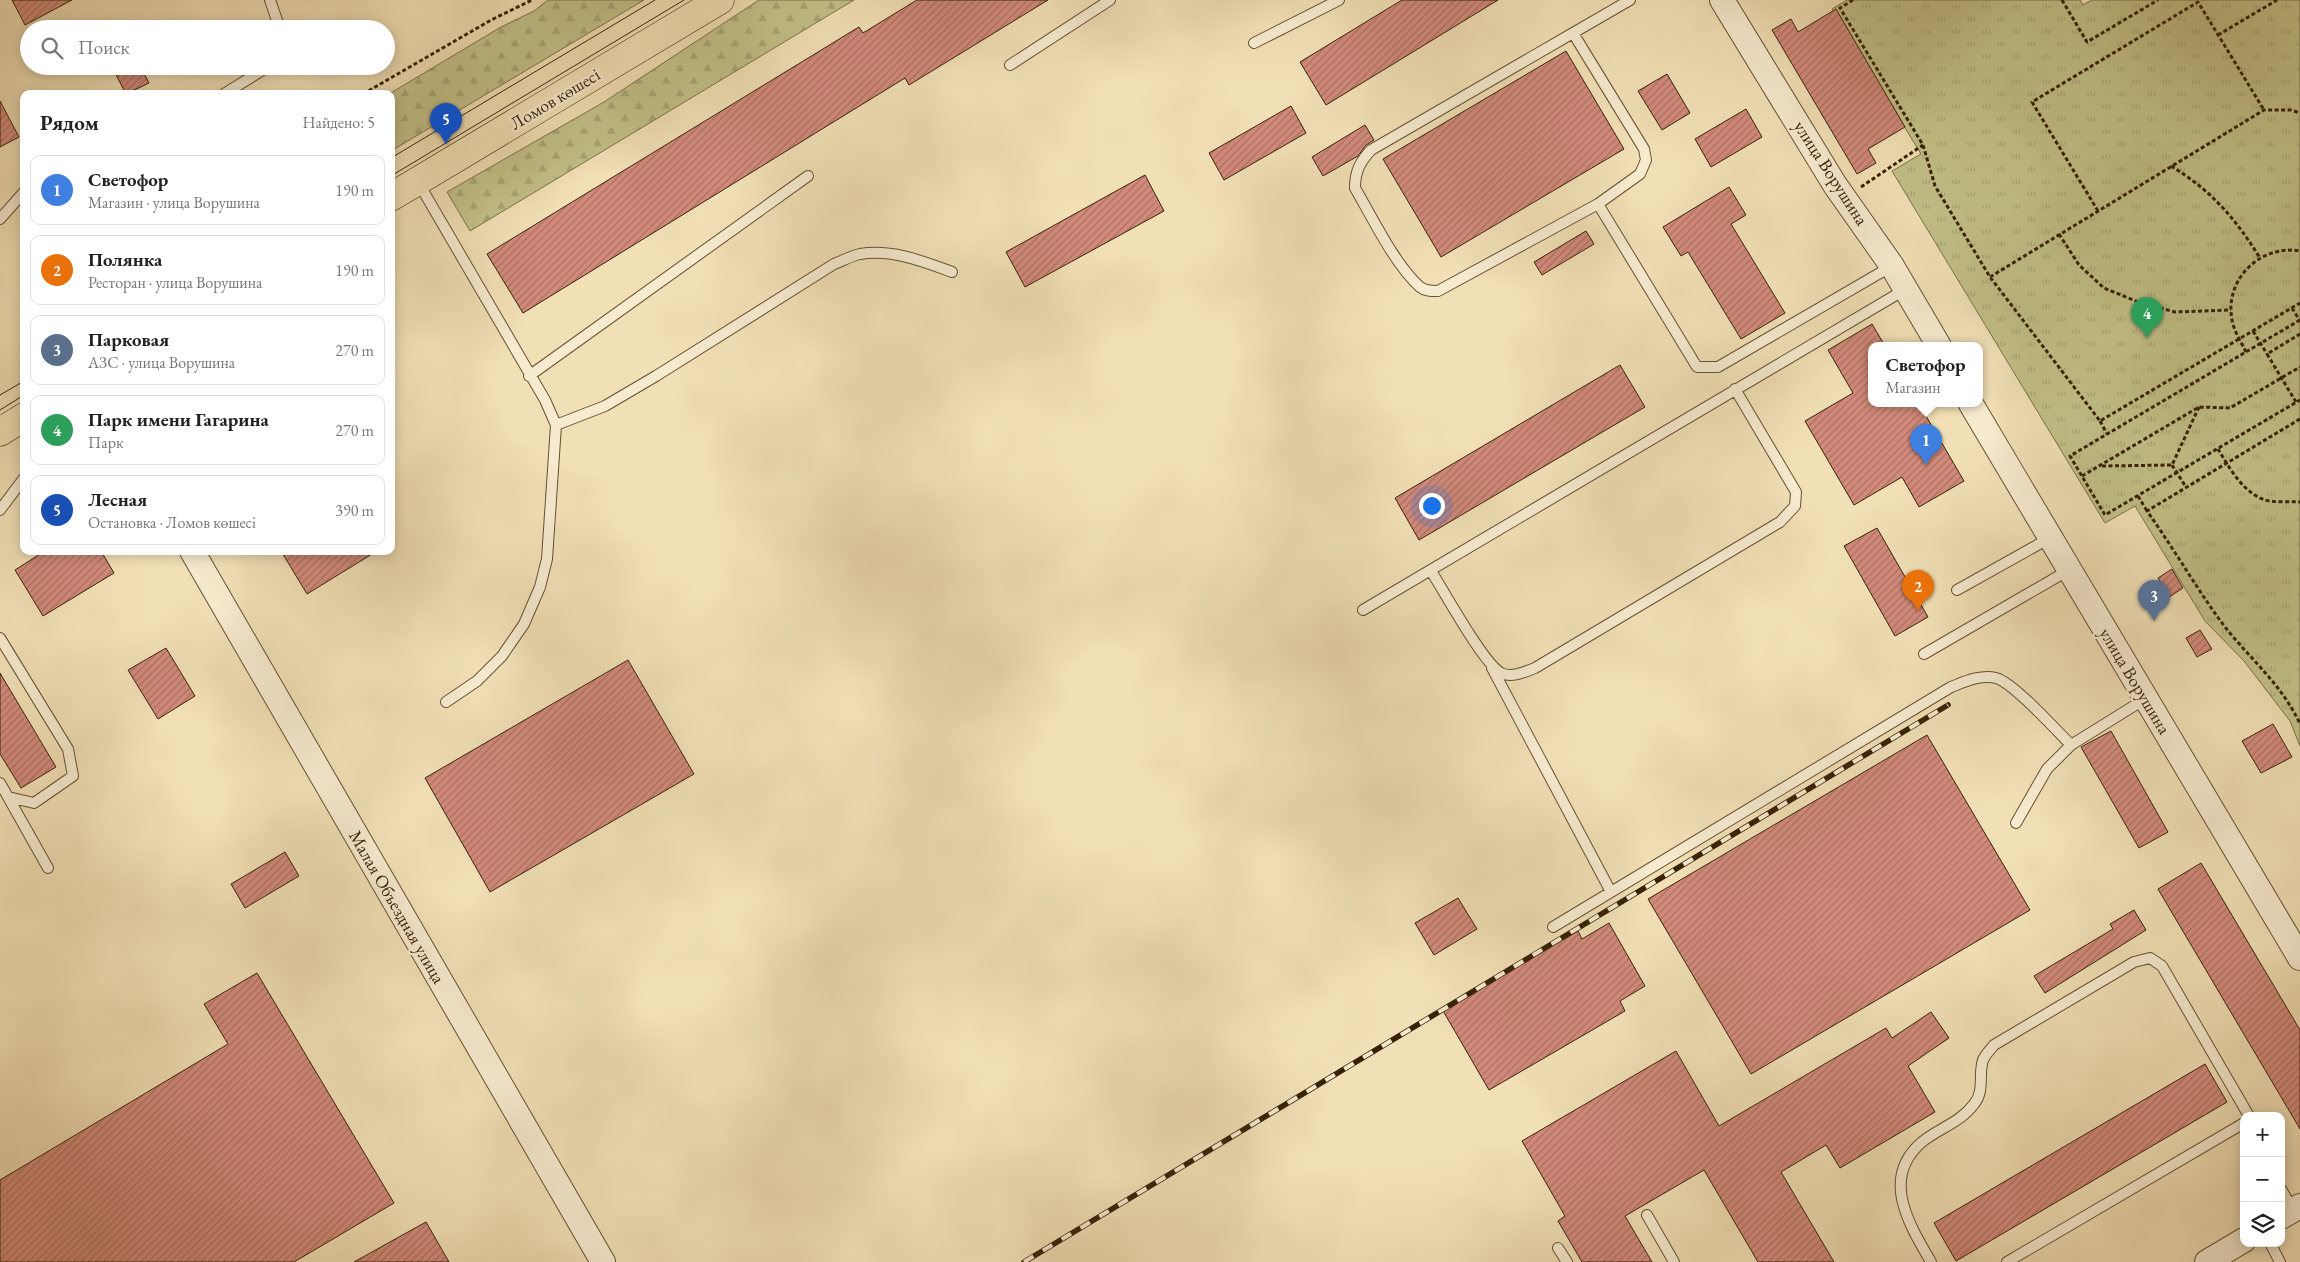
<!DOCTYPE html>
<html lang="ru">
<head>
<meta charset="utf-8">
<style>
  :root { --surface:#fff; --page:#f6f6f6; --text:#222; --muted:#767676; --line:#e0e0e0; --accent:#111827 }
  body { margin:0; font-family:"EB Garamond",serif; background:var(--page); color:var(--text) }
  .controls { position:absolute; right:15px; bottom:15px; display:grid; overflow:hidden; border-radius:10px; box-shadow:0 2px 12px #0003 }
  .controls button { width:45px; height:45px; display:grid; place-items:center; padding:0; border:0; border-bottom:1px solid var(--line); background:var(--surface); color:var(--text); font:25px sans-serif }
  .you { position:absolute; left:1431px; top:505px; width:18px; height:18px; margin:-12px; border:4px solid #fff; border-radius:50%; background:#1a73e8; box-shadow:0 0 0 8px #1a73e833 }
  .badge { display:grid; place-items:center; width:32px; height:32px; border-radius:50%; background:var(--accent); color:#fff; font-size:16px; font-weight:700 }
  .pin { position:absolute; translate:-50% -41px; filter:drop-shadow(0 1px 2px #0008) }
  .pin::after { content:''; position:absolute; top:26px; width:18px; height:15px; background:inherit; clip-path:polygon(0 0,100% 0,50% 100%) }
  .popup { position:absolute; left:1868px; top:342px; width:115px; height:65px; box-sizing:border-box; display:grid; place-content:center; border-radius:10px; background:var(--surface); filter:drop-shadow(0 1px 4px #0005); font-size:16px; white-space:nowrap; color:var(--muted) }
  .popup b { font-size:19px; color:var(--text) }
  .popup::after { content:''; position:absolute; left:50%; top:100%; margin-left:-10px; border:10px solid transparent; border-top-color:var(--surface) }
  .list { margin:0; padding:0; list-style:none }
  h2 { display:flex; justify-content:space-between; align-items:center; height:65px; margin:0; padding:0 20px; font-size:21px }
  h2 small { font-size:16px; font-weight:400; color:var(--muted) }
  .list li { display:grid; grid-template-columns:32px 1fr auto; gap:15px; align-items:center; box-sizing:border-box; height:70px; margin:0 10px 10px; padding:0 10px; border:1px solid var(--line); border-radius:10px }
  .list b { display:block; font-size:19px; white-space:nowrap }
  .list p { margin:0; font-size:16px; white-space:nowrap; color:var(--muted) }
  .list em { font-size:16px; font-style:normal; color:var(--muted) }
  .icon { flex:none; width:28px; height:28px; fill:none; stroke:currentColor; stroke-width:2; stroke-linecap:round; stroke-linejoin:round }
  .map { position:relative; flex:none; width:2300px; height:1262px; overflow:hidden }
  .search { position:absolute; background:var(--surface); box-shadow:0 2px 12px #0003; left:20px; top:20px; width:375px; height:55px; display:flex; align-items:center; gap:12px; box-sizing:border-box; padding:0 18px; border-radius:28px; color:var(--muted); font-size:19px }
  .panel { position:absolute; background:var(--surface); box-shadow:0 2px 12px #0003; left:20px; top:90px; width:375px; height:465px; border-radius:10px }
  .map>svg:first-child { display:block }
  .forest { fill:url(#forest-firs); stroke:#7c7148 }
  .park { fill:url(#park-tufts); stroke:#7c7148 }
  .building { fill:url(#building-hatch); stroke:#372207 }
  .lines { fill:none; stroke-linecap:round; stroke-linejoin:round }
  .service-casing { stroke:#665132; stroke-width:12 }
  .tertiary-casing { stroke:#665132; stroke-width:26 }
  .primary-casing { stroke:#372207; stroke-width:29 }
  .path { stroke:#372207; stroke-width:3; stroke-dasharray:4 2.5; stroke-linecap:butt }
  .service { stroke:#f6eacf; stroke-width:10 }
  .tertiary { stroke:#f6eacf; stroke-width:24 }
  .primary { stroke:#f1dfb5; stroke-width:28 }
  .tram { stroke:#372207; stroke-width:1 }
  .rail-casing { stroke:#372207; stroke-width:5.5 }
  .rail { stroke:#f6eacf; stroke-width:4; stroke-dasharray:11; stroke-linecap:butt }
  .labels { text-anchor:middle; stroke-width:4.5; stroke-linejoin:round; paint-order:stroke }
  .street-label { font-size:18px; fill:#372207; stroke:#f6eacf }
</style>
</head>
<body>
<div class="map">
<svg width="2300" height="1262" viewBox="0 0 2300 1262">
  <defs>
    <pattern id="forest-firs" width="22" height="20" patternUnits="userSpaceOnUse" patternTransform="scale(1.25)"><rect width="22" height="20" fill="#c2c088"/><path d="M5 1l3.5 6h-7zM16 11l3.5 6h-7z" fill="#a7a574"/></pattern>
    <pattern id="park-tufts" width="24" height="20" patternUnits="userSpaceOnUse" patternTransform="scale(1.25)"><rect width="24" height="20" fill="#c2c088"/><path d="M3 7l-1-3M5 7V3M7 7l1-3M15 17l-1-3M17 17v-4M19 17l1-3" fill="none" stroke="#a7a574"/></pattern>
    <pattern id="building-hatch" width="6" height="6" patternUnits="userSpaceOnUse" patternTransform="scale(1.25)"><rect width="6" height="6" fill="#d28a7b"/><path d="M-1 1l2-2M0 6l6-6M5 7l2-2" fill="none" stroke="#ab7063"/></pattern>
  </defs>
  <rect width="100%" height="100%" fill="#f1dfb5"/>
  <filter id="stains"><feTurbulence type="fractalNoise" baseFrequency=".004" numOctaves="4"/><feColorMatrix values="0 0 0 0 .2 0 0 0 0 .09 0 0 0 0 .02 0 0 0 .5 -.17"/></filter>
  <radialGradient id="worn" r=".72"><stop offset=".6" stop-color="#630" stop-opacity="0"/><stop offset="1" stop-color="#630" stop-opacity=".3"/></radialGradient>
  <path class="forest" d="M548,0H644L391,151V94H389L501,27L534,11Z
    M759,0H854L470,231L447,192L604,102Z"/>
  <path class="park" d="M1847,0H2080L2083,5L2092,0H2300V746L2290,721L2244,661L2205,621L2135,506L2105,523L1892,171L1921,154L1832,9Z"/>
  <path class="building" d="M12,0H72L25,25Z
    M917,0H1048L909,85L905,78L523,313L487,254L859,27L863,33Z
    M1402,0H1498L1326,105L1300,62Z
    M1836,9L1905,127L1868,149L1876,163L1857,174L1772,30L1791,19L1798,32Z
    M1566,51L1624,149L1441,257L1383,159Z
    M124,66H140L149,83L126,94L114,71Z
    M1667,74L1690,113L1662,130L1638,91Z
    M0,101L19,137L0,147Z
    M1291,106L1306,133L1224,180L1209,153Z
    M1746,109L1762,137L1711,167L1695,139Z
    M1365,125L1374,140L1366,145L1358,156L1323,176L1312,157Z
    M1145,175L1164,211L1025,287L1006,252Z
    M1729,187L1746,215L1731,224L1785,313L1741,339L1688,252L1681,256L1663,227Z
    M1586,231L1594,244L1542,275L1534,262Z
    M1872,324L1885,346H1872V404H1919L1964,481L1919,507L1902,477L1854,505L1805,421L1853,393L1828,350Z
    M1620,365L1645,407L1419,540L1395,498Z
    M1877,528L1928,617L1895,636L1844,546Z
    M45,551H101L114,573L43,616L15,570Z
    M281,551H377L307,594Z
    M2172,569L2183,588L2169,597L2158,578Z
    M2200,630L2212,649L2197,657L2186,638Z
    M166,648L195,696L158,719L128,670Z
    M628,660L694,774L490,892L425,778Z
    M0,673L56,767L21,788L0,754Z
    M2273,724L2292,757L2261,773L2242,741Z
    M2111,731L2168,832L2139,848L2081,747Z
    M1927,735L2030,910L1751,1074L1648,899Z
    M285,852L299,876L245,908L231,884Z
    M2201,863L2300,1030V1129L2158,889Z
    M1458,898L1477,929L1434,955L1415,923Z
    M2134,910L2146,930L2045,993L2034,976L2113,929L2110,924Z
    M1609,923L1645,986L1620,1001L1625,1011L1489,1090L1442,1009L1578,931L1582,939Z
    M257,973L394,1203L294,1262H0V1180L228,1044L204,1004Z
    M1931,1012L1949,1038L1908,1066L1935,1112L1840,1168L1826,1145L1781,1172L1834,1262H1758L1704,1170L1625,1216L1652,1262H1582L1558,1221L1565,1216L1522,1141L1676,1051L1719,1126L1886,1028L1892,1038Z
    M2205,1064L2227,1102L1956,1261L1934,1223Z
    M426,1222L449,1262H354Z"/>
  <g class="lines">
    <defs>
      <path id="service" d="M270,0L280,29
        M1573,33L1644,149L1646,160L1640,174L1598,204L1438,291C1431,291 1425,291 1420,287C1395,265 1372,217 1355,188C1355,171 1360,162 1371,150Z
        M1573,33L1630,0
        M1254,43L1339,0
        M1010,65L1110,0
        M224,94L269,66
        M418,182L545,400L556,425L547,559L540,587L524,624L502,656L477,681L446,702
        M1598,204L1697,367H1718L1892,266
        M0,219L24,192
        M529,376L808,176
        M556,425L605,406L656,376L834,264C842,261 851,256 860,254C892,249 922,261 952,272
        M0,510L24,478
        M1431,571C1444,591 1483,663 1501,673C1511,678 1525,672 1535,668L1780,522L1795,506L1796,492L1735,389
        M1957,590L2050,538
        M1363,610L1906,289
        M0,638L68,749L73,776L34,803L8,797L0,783
        M1924,654L2069,570
        M1492,668L1611,892
        M8,797L48,868
        M2016,823L2047,769L2071,745L2145,699
        M1553,927L1951,687C1964,682 1981,674 1996,678C2014,683 2056,730 2071,745
        M2281,1189L2293,1210
        M1647,1215L1674,1262
        M2270,1243L2280,1262
        M1558,1248L1567,1262
        M1931,1262C1909,1224 1880,1178 1922,1142C1939,1128 1960,1123 1974,1104C1985,1091 1978,1075 1983,1060C1985,1055 1991,1049 1994,1045L2134,962L2150,958L2162,966L2249,1116
        M2007,1262L2244,1123"/>
      <path id="tertiary" d="M1722,0L1835,185L1892,266L1939,346
        M1971,404L2300,958
        M192,551L603,1262
        M2281,1217L2300,1206
        M2207,1262L2244,1240"/>
      <path id="primary" d="M391,197L720,0
        M0,432L24,417"/>
    </defs>
    <use href="#service" class="service-casing"/>
    <use href="#tertiary" class="tertiary-casing"/>
    <use href="#primary" class="primary-casing"/>
    <path class="path" d="M1853,0L1840,8L1923,145L1935,186L1990,277L2100,421L2300,303
      M2062,0L2087,42L2158,0
      M2218,35L2277,0
      M363,94L491,20L532,0
      M2171,166C2212,191 2235,218 2260,258
      M1861,187L1923,145
      M2098,211L2032,102L2198,2L2264,110
      M2059,234L2079,265L2104,288L2138,302L2175,312L2231,310
      M1990,277L2264,110H2291L2300,113
      M2292,308L2300,321
      M2300,320L2070,456L2105,515L2300,400
      M2253,331L2267,354
      M2246,352C2241,342 2234,331 2232,320C2224,279 2261,244 2300,251
      M2296,402L2267,354L2300,334
      M2300,419L2147,511C2172,546 2194,584 2219,619C2245,655 2281,682 2300,724
      M2100,421L2107,434
      M2218,449C2229,467 2243,493 2265,500C2275,503 2289,501 2300,502
      M2172,465L2186,487
      M2102,466L2172,465L2199,407
      M2082,476L2199,407L2230,408L2300,367
      M2138,496L2147,511"/>
    <use href="#service" class="service"/>
    <use href="#tertiary" class="tertiary"/>
    <use href="#primary" class="primary"/>
    <path class="tram" d="M391,158L655,0
      M391,176L684,0
      M0,395L24,381
      M0,410L24,395"/>
    <defs>
      <path id="rail" d="M1024,1262L1948,705"/>
    </defs>
    <use href="#rail" class="rail-casing"/>
    <use href="#rail" class="rail"/>
  </g>
  <g class="labels">
    <g class="street-label">
      <text transform="translate(555 99) rotate(-31)" y="6">Ломов көшесі</text>
      <text transform="translate(1831 173) rotate(57)" y="6">улица Ворушина</text>
      <text transform="translate(2135 681) rotate(59)" y="6">улица Ворушина</text>
      <text transform="translate(397 907) rotate(60)" y="6">Малая Объездная улица</text>
    </g>
  </g>
  <rect width="100%" height="100%" filter="url(#stains)"/>
  <rect width="100%" height="100%" fill="url(#worn)"/>
</svg>
<div class="controls">
<button>+</button>
<button>−</button>
<button><svg class="icon" aria-label="layers" viewBox="0 0 24 24"><path d="M12 4l9 5-9 5-9-5zM3 14l9 5 9-5"/></svg></button>
</div>
<div class="you"></div>
<div class="pin badge" style="left:1926px;top:465px;background:#3f7fe0">1</div>
<div class="popup"><b>Светофор</b>Магазин</div>
<div class="pin badge" style="left:1918px;top:611px;background:#e8710a">2</div>
<div class="pin badge" style="left:2154px;top:621px;background:#5c6f8a">3</div>
<div class="pin badge" style="left:2147px;top:338px;background:#2e9e5b">4</div>
<div class="pin badge" style="left:446px;top:144px;background:#1a4fb4">5</div>
<div class="search"><svg class="icon" aria-label="search" viewBox="0 0 24 24"><circle cx="10" cy="10" r="6"/><path d="M15 15l6 6"/></svg>Поиск</div>
<section class="panel">
<h2>Рядом<small>Найдено: 5</small></h2>
<ul class="list">
<li><span class="badge" style="background:#3f7fe0">1</span><div><b>Светофор</b><p>Магазин · улица Ворушина</p></div><em>190 m</em></li>
<li><span class="badge" style="background:#e8710a">2</span><div><b>Полянка</b><p>Ресторан · улица Ворушина</p></div><em>190 m</em></li>
<li><span class="badge" style="background:#5c6f8a">3</span><div><b>Парковая</b><p>АЗС · улица Ворушина</p></div><em>270 m</em></li>
<li><span class="badge" style="background:#2e9e5b">4</span><div><b>Парк имени Гагарина</b><p>Парк</p></div><em>270 m</em></li>
<li><span class="badge" style="background:#1a4fb4">5</span><div><b>Лесная</b><p>Остановка · Ломов көшесі</p></div><em>390 m</em></li>
</ul>
</section>
</div>
</body>
</html>
